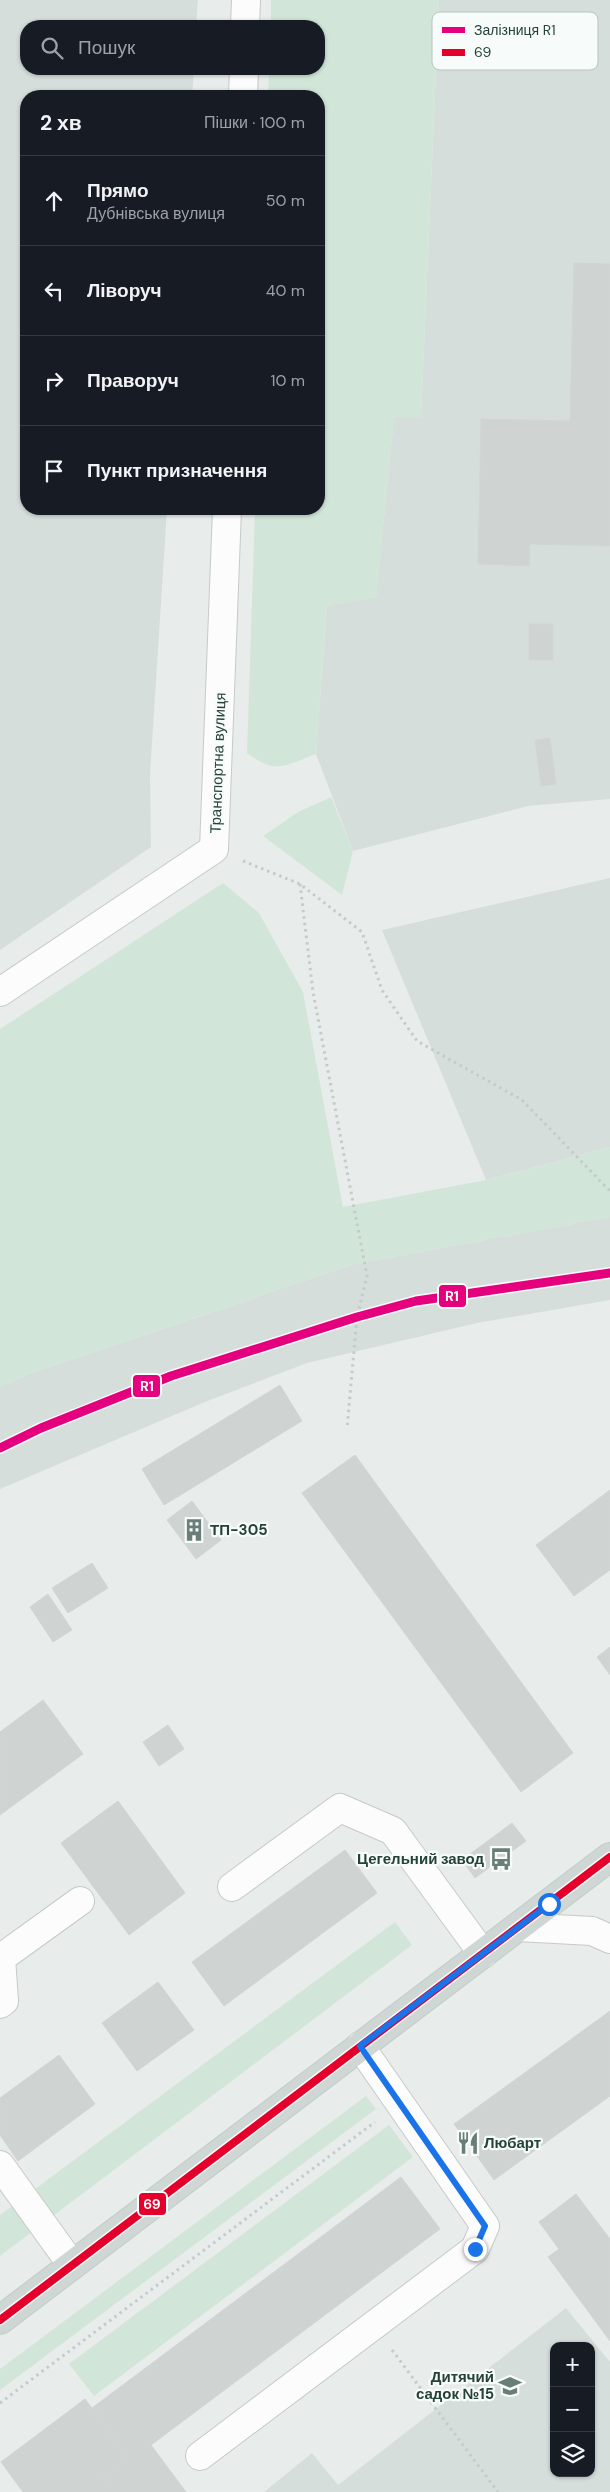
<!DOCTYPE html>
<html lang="uk">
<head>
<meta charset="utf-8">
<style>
  :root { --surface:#171b24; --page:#20242c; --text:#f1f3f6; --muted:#9ea1a6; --line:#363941 }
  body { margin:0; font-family:"DM Sans",sans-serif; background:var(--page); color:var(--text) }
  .controls { position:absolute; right:15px; bottom:15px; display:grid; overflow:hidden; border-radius:10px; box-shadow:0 1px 4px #0004 }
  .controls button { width:45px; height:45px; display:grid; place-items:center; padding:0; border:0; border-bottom:1px solid var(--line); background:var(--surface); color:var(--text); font:25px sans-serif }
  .stop { position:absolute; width:15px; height:15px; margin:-11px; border:4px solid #1a73e8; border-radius:50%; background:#fff }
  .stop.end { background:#1a73e8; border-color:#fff; box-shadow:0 1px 5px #0008 }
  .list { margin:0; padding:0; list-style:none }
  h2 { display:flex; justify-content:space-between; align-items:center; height:65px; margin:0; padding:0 20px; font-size:21px }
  h2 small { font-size:16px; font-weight:400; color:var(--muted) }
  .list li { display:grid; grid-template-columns:32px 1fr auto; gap:15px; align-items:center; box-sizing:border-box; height:90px; padding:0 20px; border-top:1px solid var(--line) }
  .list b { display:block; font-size:19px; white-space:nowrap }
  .list p { margin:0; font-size:16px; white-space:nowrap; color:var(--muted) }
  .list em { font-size:16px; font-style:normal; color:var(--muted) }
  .icon { flex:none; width:28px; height:28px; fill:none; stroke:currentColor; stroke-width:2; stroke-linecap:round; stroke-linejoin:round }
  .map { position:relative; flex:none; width:610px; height:2492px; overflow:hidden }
  .search { position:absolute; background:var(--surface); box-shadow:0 1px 4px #0004; left:20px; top:20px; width:305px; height:55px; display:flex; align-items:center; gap:12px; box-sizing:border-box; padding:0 18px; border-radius:20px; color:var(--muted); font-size:19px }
  .panel { position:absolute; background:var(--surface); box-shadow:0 1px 4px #0004; left:20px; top:90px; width:305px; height:425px; border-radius:20px }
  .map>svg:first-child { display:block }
  .built { fill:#d6dedb; fill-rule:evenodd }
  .green { fill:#d1e6d8 }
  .building { fill:#cfd4d2; stroke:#d1d6d4 }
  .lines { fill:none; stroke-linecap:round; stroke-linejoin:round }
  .minor-casing { stroke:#c5cac8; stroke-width:30 }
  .major-casing { stroke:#c3ccc9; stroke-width:30 }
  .path { stroke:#c3ccca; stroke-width:3; stroke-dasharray:2.5 4; stroke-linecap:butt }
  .minor { stroke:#fcfcfc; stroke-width:28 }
  .major { stroke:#cfd7d5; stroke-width:28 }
  .bus-1-casing { stroke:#f7fbf9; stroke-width:11 }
  .bus-1 { stroke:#e4002b; stroke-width:8 }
  .rail-1-casing { stroke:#f7fbf9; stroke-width:12 }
  .rail-1 { stroke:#e5007d; stroke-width:9 }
  .route { stroke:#1a73e8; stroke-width:6 }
  .labels { text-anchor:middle; stroke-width:4.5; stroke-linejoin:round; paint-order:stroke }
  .street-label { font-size:15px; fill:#24423a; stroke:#f7fbf9 }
  .poi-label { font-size:15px; font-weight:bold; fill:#24423a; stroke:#f7fbf9; text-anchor:start }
  .key { fill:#f7fbf9; stroke:#b8c4c0; stroke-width:1 }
  .key-label { font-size:14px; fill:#24423a }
  .line-badge { stroke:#f7fbf9; stroke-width:2 }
  .badge-label { font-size:14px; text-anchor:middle; font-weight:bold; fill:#fff }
</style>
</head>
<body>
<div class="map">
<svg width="610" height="2492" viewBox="0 0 610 2492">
  <rect width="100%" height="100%" fill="#e8edeb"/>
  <path class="built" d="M0,0H198L196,26H26V69H194L192,96H26V509H167L150,775L151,847L0,950Z
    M439,0H610V799L528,806L353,851L316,754L327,605L376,597L394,416H421Z
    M610,878V1147L486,1180L382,930Z
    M610,1217V1300L477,1323L307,1363L205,1402L0,1489V1387L26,1375L354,1264Z
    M566,2308L610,2362V2492H264L312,2453L338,2485ZM554,2346H591V2473H554Z"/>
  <path class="green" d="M271,0H439L421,417H394L376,598L327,605L316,754C283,766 277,775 247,753L255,509H319V96H268L269,69H319V26H271Z
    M331,797L353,851L342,895L263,836L298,812Z
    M223,883L259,913L303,992L343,1207L486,1180L610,1147V1217L354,1264L26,1375L0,1387V1029Z
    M395,1922L412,1945L0,2256V2215Z
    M366,2096L376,2109L0,2390V2369Z
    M389,2125L413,2157L94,2396L69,2364Z"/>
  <path class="building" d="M574,263L610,264V546L530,544L529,566L478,564L481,419L570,421Z
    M529,624H553V660H529Z
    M550,738L556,784L541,786L535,740Z
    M280,1385L302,1421L164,1505L142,1469Z
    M355,1455L573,1753L521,1792L302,1493Z
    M610,1490V1570L574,1596L536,1545Z
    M192,1501L221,1540L196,1559L167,1520Z
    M92,1563L108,1588L68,1613L52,1588Z
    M48,1594L72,1630L53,1642L30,1607Z
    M610,1647V1675L597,1657Z
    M43,1700L83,1754L0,1815V1732Z
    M168,1725L184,1749L159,1766L143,1742Z
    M118,1801L185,1893L129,1935L61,1843Z
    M512,1823L526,1841L475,1878L462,1860Z
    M345,1850L377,1893L224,2006L192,1962Z
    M158,1982L194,2030L137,2071L102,2023Z
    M610,2011V2096L494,2180L454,2124Z
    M59,2055L95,2104L18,2161L0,2135V2098Z
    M401,2177L440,2229L151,2445L186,2492H112L102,2478L129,2458L92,2408Z
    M576,2194L610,2239V2341L548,2257L559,2249L539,2222Z
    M85,2399L129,2458L102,2478L112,2492H23L1,2462Z"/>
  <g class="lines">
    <defs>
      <path id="minor" d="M245,26L246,0
        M243,96L244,69
        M0,992L214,849L227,509
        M232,1887L340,1808L393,1831L483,1954
        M518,1927L592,1931L610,1939
        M0,2004L4,2001L1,1958L80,1901
        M0,2165L72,2265
        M200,2456L475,2249L485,2226L360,2046"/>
      <path id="major" d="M0,2320L610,1857"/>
    </defs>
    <use href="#minor" class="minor-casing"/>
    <use href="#major" class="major-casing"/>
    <path class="path" d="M243,861L300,884L362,932L382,990L417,1041L522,1100L610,1191
      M300,884L313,992L367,1276L357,1317L347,1429
      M392,2350L498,2492
      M0,2403L375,2122"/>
    <use href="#minor" class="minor"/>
    <use href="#major" class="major"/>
    <defs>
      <path id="bus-1" d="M0,2320L610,1857"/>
    </defs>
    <use href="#bus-1" class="bus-1-casing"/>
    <use href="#bus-1" class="bus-1"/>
    <defs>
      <path id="rail-1" d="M0,1448L41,1428L171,1376L357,1317L416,1301L610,1273"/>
    </defs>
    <use href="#rail-1" class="rail-1-casing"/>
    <use href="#rail-1" class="rail-1"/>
  </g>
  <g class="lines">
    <path class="route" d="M475,2249L485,2226L360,2046L549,1904"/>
  </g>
  <defs>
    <symbol id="building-bare" viewBox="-9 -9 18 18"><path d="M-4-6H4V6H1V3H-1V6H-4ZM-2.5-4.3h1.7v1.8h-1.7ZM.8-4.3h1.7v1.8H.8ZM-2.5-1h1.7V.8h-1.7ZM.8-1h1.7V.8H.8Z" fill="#697e78" stroke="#f7fbf9" stroke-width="2.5" paint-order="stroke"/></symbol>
    <symbol id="bus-bare" viewBox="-9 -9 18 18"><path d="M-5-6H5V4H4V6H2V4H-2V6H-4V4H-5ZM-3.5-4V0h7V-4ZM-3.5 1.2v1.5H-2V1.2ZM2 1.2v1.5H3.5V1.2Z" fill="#697e78" stroke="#f7fbf9" stroke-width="2.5" paint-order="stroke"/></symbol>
    <symbol id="restaurant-bare" viewBox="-9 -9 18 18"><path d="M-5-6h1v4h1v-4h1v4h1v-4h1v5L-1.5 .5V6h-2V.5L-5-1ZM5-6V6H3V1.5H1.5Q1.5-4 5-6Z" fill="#697e78" stroke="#f7fbf9" stroke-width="2.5" paint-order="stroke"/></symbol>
    <symbol id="school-bare" viewBox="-9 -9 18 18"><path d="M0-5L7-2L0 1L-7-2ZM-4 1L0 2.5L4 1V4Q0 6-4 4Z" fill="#697e78" stroke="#f7fbf9" stroke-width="2.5" paint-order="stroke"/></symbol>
  </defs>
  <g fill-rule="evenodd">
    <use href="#building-bare" x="178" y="1514" width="32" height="32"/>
    <use href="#bus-bare" x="485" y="1843" width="32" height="32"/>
    <use href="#restaurant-bare" x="452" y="2127" width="32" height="32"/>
    <use href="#school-bare" x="494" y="2370" width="32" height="32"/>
  </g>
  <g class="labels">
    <g class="street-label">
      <text transform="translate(218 763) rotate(-88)" y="5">Транспортна вулиця</text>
    </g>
    <g class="poi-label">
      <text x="210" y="1535">ТП-305</text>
      <text x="484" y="1864" text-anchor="end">Цегельний завод</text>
      <text x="484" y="2148">Любарт</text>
      <text x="494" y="2382" text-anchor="end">Дитячий<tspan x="494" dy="17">садок №15</tspan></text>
    </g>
  </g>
  <rect x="432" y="12" width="166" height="58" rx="8" class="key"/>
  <rect x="442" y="27" width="23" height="6" fill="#e5007d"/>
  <rect x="442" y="49" width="23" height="7" fill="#e4002b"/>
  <g class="key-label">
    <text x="474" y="35">Залізниця R1</text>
    <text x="474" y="57">69</text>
  </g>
  <g class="line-badge">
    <rect x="438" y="1284" width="29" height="24" rx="5" fill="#e5007d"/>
    <rect x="132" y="1374" width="29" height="24" rx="5" fill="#e5007d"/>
    <rect x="138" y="2192" width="29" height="24" rx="5" fill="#e4002b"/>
  </g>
  <g class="badge-label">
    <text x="452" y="1301">R1</text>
    <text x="147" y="1391">R1</text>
    <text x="152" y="2209">69</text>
  </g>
</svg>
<div class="controls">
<button>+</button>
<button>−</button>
<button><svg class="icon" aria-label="layers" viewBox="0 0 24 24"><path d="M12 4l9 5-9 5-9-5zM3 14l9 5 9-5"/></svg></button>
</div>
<div class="stop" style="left:549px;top:1904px"></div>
<div class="stop end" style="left:475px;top:2249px"></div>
<div class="search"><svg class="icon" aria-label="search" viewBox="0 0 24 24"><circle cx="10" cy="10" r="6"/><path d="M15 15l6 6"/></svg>Пошук</div>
<section class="panel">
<h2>2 хв<small>Пішки · 100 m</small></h2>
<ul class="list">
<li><svg class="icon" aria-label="ahead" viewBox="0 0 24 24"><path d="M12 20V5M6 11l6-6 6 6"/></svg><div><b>Прямо</b><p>Дубнівська вулиця</p></div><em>50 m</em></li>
<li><svg class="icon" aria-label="left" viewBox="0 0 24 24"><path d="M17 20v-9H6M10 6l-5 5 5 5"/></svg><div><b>Ліворуч</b></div><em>40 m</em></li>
<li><svg class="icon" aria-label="right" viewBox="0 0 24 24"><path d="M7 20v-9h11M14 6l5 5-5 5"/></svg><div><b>Праворуч</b></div><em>10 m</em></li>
<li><svg class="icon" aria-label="arrive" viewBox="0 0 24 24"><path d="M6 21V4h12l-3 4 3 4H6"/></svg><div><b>Пункт призначення</b></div></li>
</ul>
</section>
</div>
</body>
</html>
